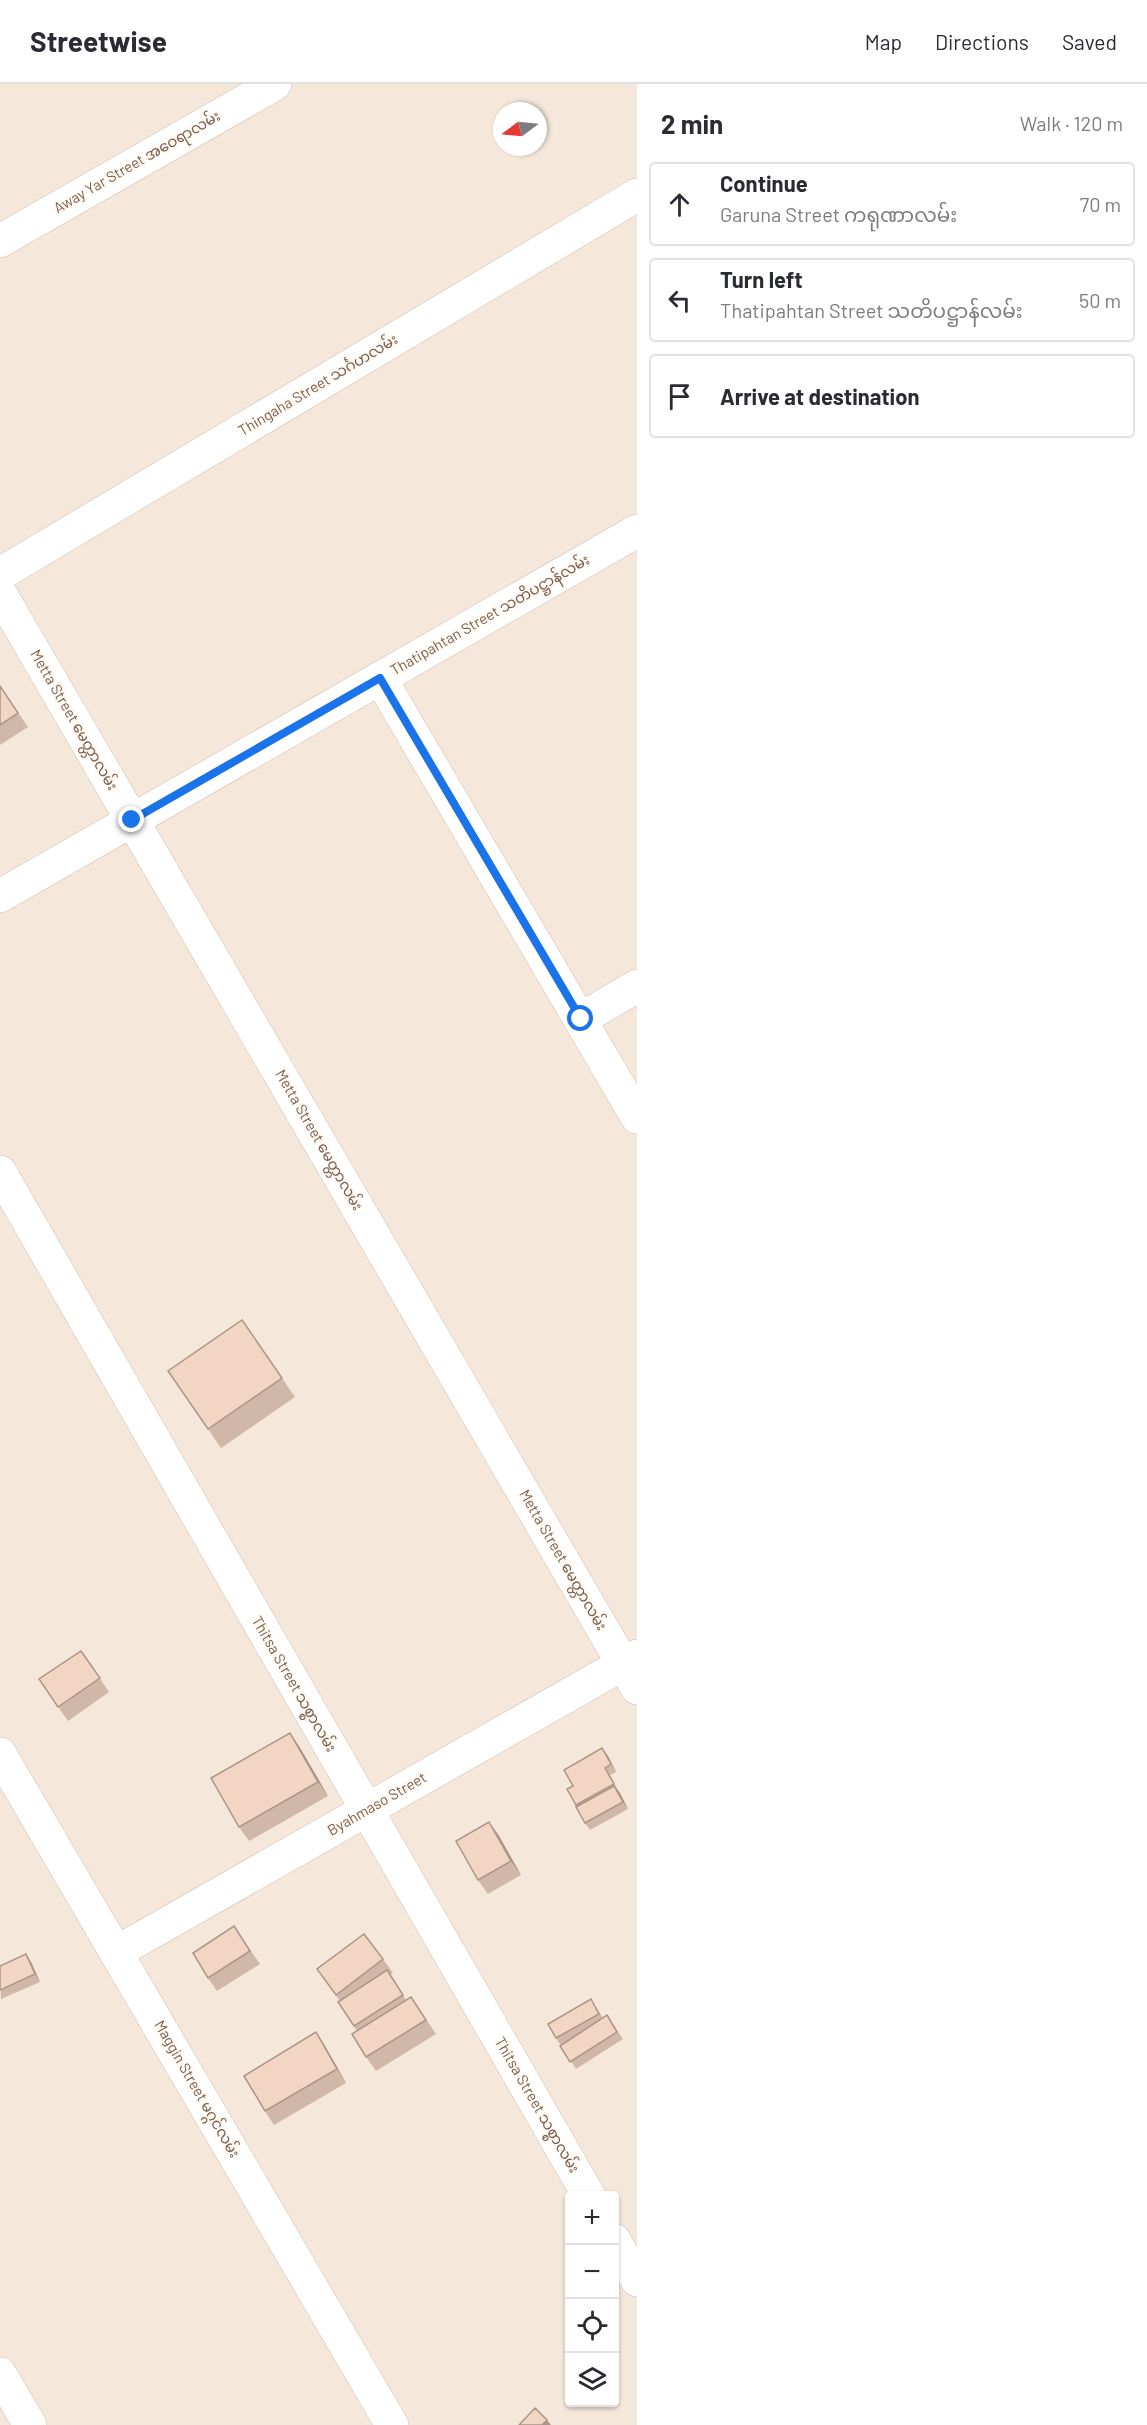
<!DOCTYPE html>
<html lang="en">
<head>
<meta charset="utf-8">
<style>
  :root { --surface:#fff; --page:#f7f7f7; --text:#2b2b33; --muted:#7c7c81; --line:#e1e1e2 }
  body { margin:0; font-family:Barlow,"Noto Sans Myanmar",sans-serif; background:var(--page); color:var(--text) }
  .controls { position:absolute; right:18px; bottom:18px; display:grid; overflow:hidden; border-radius:6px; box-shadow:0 2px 4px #0004 }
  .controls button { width:54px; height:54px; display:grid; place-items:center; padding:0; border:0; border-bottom:2px solid var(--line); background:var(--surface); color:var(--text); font:30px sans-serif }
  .compass { position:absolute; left:493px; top:18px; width:54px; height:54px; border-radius:50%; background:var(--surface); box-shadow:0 2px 4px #0004; rotate:254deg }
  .stop { position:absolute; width:18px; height:18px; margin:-14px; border:4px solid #1a73e8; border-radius:50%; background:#fff }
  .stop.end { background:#1a73e8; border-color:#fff; box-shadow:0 2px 6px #0008 }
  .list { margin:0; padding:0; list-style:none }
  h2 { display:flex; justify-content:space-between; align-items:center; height:78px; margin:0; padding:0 24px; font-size:26px }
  h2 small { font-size:20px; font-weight:400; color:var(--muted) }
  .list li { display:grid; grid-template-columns:39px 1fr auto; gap:18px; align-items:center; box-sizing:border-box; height:84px; margin:0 12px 12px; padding:0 12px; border:2px solid var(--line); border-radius:6px }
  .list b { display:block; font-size:22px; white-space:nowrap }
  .list p { margin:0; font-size:20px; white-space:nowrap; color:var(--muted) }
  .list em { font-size:20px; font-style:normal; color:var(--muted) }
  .icon { flex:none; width:33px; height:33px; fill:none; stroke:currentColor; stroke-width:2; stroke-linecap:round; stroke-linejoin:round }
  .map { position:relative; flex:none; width:637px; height:2341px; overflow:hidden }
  header { display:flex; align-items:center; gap:36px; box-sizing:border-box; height:84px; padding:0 30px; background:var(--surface); border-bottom:2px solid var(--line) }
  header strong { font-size:28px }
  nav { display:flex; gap:33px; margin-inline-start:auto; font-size:21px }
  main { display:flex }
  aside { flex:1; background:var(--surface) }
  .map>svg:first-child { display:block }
  .residential { fill:#f5e8da; fill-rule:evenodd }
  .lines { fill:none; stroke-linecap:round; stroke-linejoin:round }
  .minor-casing { stroke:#d1beb0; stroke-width:34 }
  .minor { stroke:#fff; stroke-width:33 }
  .wall { fill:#d1b7a8 }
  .shaded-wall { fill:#aa9588 }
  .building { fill:#f3d5c3; stroke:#aa9588; stroke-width:1.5 }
  .route { stroke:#1a73e8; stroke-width:8 }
  .labels { text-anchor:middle; stroke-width:4.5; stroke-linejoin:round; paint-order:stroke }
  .street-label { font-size:15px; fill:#7a5c4d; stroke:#fffaf3 }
</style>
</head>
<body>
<header>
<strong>Streetwise</strong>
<nav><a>Map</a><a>Directions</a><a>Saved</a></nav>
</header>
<main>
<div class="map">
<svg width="637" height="2341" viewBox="0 0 637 2341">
  <rect width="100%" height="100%" fill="#fdf6ec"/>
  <path class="residential" d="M0,0H637V2341H0ZM502,27H538V63H502ZM570,2112H614V2318H570Z"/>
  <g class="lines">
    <defs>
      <path id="minor" d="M0,157L275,0
        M0,490L637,111
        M0,509L637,1604
        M380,594L637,1033
        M0,812L637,447
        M581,935L637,902
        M0,1088L589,2112
        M0,1670L392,2341
        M117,1868L637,1572
        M614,2156L637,2196
        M0,2290L30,2341"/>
    </defs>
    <use href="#minor" class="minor-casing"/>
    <use href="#minor" class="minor"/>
  </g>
  <path class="wall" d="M0,602L28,643L0,661Z
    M242,1236L295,1313L221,1364L168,1287Z
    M81,1567L109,1608L68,1637L39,1595Z
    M299,1662L328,1712L249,1757L239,1743Z
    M602,1664L608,1672L616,1688L610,1691L628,1725L590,1746L585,1739L567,1705L573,1702Z
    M489,1738L499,1752L521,1791L488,1810L478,1796Z
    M234,1842L260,1880L217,1907L208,1894Z
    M383,1875L393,1889L390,1891L406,1916L411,1913L436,1950L376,1987L366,1973L357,1947L338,1918L340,1917L317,1885Z
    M31,1878L40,1898L1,1915L0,1882Z
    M596,1923L603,1934L607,1931L623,1955L576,1985L556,1954Z
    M316,1948L325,1962L346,1999L274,2041L265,2027Z"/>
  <path class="shaded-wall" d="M290,1649L299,1662L328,1712L318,1698Z
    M602,1664L608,1672L616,1688L611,1680Z
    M614,1702L620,1709L628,1725L623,1718Z
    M489,1738L499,1752L521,1791L511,1777Z
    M26,1870L31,1878L40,1898L35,1890Z
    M316,1948L325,1962L346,1999L337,1985Z
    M547,2336L551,2341H542Z"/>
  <path class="building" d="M0,602L18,629L0,641Z
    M242,1236L282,1294L208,1345L168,1287Z
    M81,1567L100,1594L58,1623L39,1595Z
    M290,1649L318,1698L239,1743L211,1694Z
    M602,1664L611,1680L605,1684L614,1700L576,1721L567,1705L573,1702L564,1686Z
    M614,1702L623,1718L585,1739L576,1723Z
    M489,1738L511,1777L478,1796L456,1757Z
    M234,1842L250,1867L208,1894L193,1869Z
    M364,1850L383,1875L336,1911L317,1885Z
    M26,1870L35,1890L0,1906V1882Z
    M387,1886L403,1911L354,1942L338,1918Z
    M411,1913L426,1936L366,1973L352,1950Z
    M591,1915L599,1930L556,1954L548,1940Z
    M607,1931L617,1948L570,1978L560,1962Z
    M316,1948L337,1985L265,2027L244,1992Z
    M535,2324L547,2336L542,2341H519Z"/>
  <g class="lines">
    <path class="route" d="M132,736L380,594L581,935"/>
  </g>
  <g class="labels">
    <g class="street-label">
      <text transform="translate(137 78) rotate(-30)" y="5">Away Yar Street အဝေရာလမ်း</text>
      <text transform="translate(318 301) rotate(-31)" y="5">Thingaha Street သင်္ဂဟလမ်း</text>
      <text transform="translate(490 531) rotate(-30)" y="5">Thatipahtan Street သတိပဋ္ဌာန်လမ်း</text>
      <text transform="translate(74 636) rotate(60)" y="5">Metta Street မေတ္တာလမ်း</text>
      <text transform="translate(319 1056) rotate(60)" y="5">Metta Street မေတ္တာလမ်း</text>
      <text transform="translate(563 1476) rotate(60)" y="5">Metta Street မေတ္တာလမ်း</text>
      <text transform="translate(294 1600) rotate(60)" y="5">Thitsa Street သစ္စာလမ်း</text>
      <text transform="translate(377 1720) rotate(-30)" y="5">Byahmaso Street</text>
      <text transform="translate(197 2005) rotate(60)" y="5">Maggin Street မဂ္ဂင်လမ်း</text>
      <text transform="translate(537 2021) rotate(60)" y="5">Thitsa Street သစ္စာလမ်း</text>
    </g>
  </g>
</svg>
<div class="controls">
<button>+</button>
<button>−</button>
<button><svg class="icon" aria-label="locate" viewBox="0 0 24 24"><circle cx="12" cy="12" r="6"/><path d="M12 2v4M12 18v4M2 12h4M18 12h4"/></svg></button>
<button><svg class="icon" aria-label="layers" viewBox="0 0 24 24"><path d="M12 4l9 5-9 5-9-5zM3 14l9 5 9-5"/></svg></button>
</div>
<svg class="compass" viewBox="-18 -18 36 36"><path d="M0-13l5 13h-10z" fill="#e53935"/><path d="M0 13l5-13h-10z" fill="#7c7c81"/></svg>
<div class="stop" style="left:581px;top:935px"></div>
<div class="stop end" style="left:132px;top:736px"></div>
</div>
<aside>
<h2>2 min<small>Walk · 120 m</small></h2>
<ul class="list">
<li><svg class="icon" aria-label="ahead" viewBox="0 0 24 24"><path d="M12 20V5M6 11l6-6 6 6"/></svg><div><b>Continue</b><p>Garuna Street ကရုဏာလမ်း</p></div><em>70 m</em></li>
<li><svg class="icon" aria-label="left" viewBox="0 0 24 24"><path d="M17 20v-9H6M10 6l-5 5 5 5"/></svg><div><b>Turn left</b><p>Thatipahtan Street သတိပဋ္ဌာန်လမ်း</p></div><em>50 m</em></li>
<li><svg class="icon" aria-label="arrive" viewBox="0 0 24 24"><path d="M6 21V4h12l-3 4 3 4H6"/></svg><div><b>Arrive at destination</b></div></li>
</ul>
</aside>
</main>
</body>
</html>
